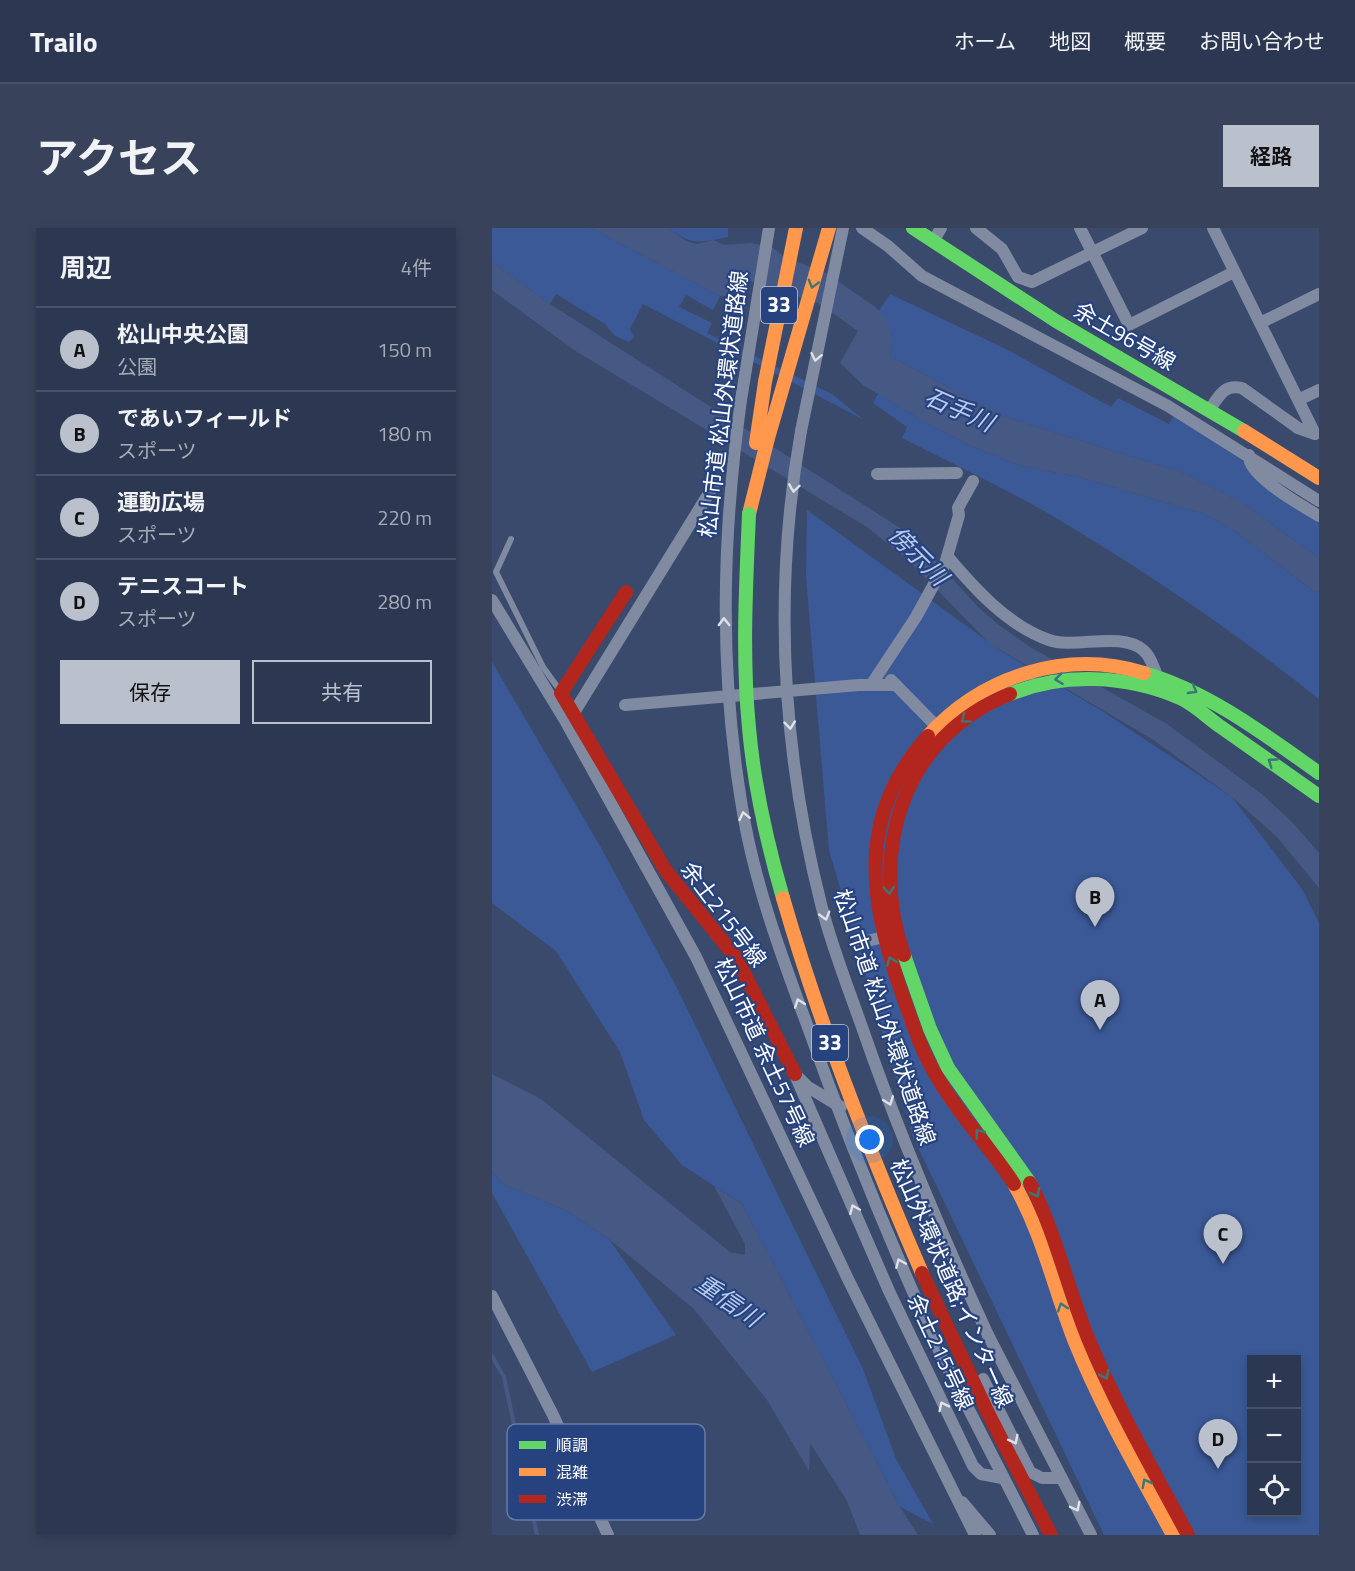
<!DOCTYPE html>
<html lang="ja">
<head>
<meta charset="utf-8">
<style>
  :root { --surface:#2c3851; --page:#38435b; --text:#f1f3f6; --muted:#a6acb7; --line:#485268; --accent:#bac0cc }
  body { margin:0; font-family:"Titillium Web","Noto Sans JP",sans-serif; background:var(--page); color:var(--text) }
  .controls { position:absolute; right:18px; bottom:18px; display:grid; overflow:hidden; border-radius:0px; box-shadow:0 3px 9px #0003 }
  .controls button { width:54px; height:54px; display:grid; place-items:center; padding:0; border:0; border-bottom:2px solid var(--line); background:var(--surface); color:var(--text); font:30px sans-serif }
  .you { position:absolute; left:378px; top:912px; width:21px; height:21px; margin:-15px; border:4px solid #fff; border-radius:50%; background:#1a73e8; box-shadow:0 0 0 9px #1a73e833 }
  .badge { display:grid; place-items:center; width:39px; height:39px; border-radius:50%; background:var(--accent); color:#111; font-size:20px; font-weight:700 }
  .pin { position:absolute; translate:-50% -50px; filter:drop-shadow(0 2px 3px #0008) }
  .pin::after { content:''; position:absolute; top:32px; width:21px; height:18px; background:inherit; clip-path:polygon(0 0,100% 0,50% 100%) }
  .list { margin:0; padding:0; list-style:none }
  h2 { display:flex; justify-content:space-between; align-items:center; height:78px; margin:0; padding:0 24px; font-size:26px }
  h2 small { font-size:20px; font-weight:400; color:var(--muted) }
  .list li { display:grid; grid-template-columns:39px 1fr auto; gap:18px; align-items:center; box-sizing:border-box; height:84px; padding:0 24px; border-top:2px solid var(--line) }
  .list b { display:block; font-size:22px; white-space:nowrap }
  .list p { margin:0; font-size:20px; white-space:nowrap; color:var(--muted) }
  .list em { font-size:20px; font-style:normal; color:var(--muted) }
  .actions { display:flex; gap:12px; padding:18px 24px }
  .actions a { flex:1; padding:14px 0; border:2px solid var(--accent); border-radius:0px; text-align:center; font-size:21px; color:var(--accent) }
  .actions .main { background:var(--accent); color:#111 }
  .icon { flex:none; width:33px; height:33px; fill:none; stroke:currentColor; stroke-width:2; stroke-linecap:round; stroke-linejoin:round }
  .map { position:relative; flex:none; width:827px; height:1307px; overflow:hidden; border-radius:0px }
  header { display:flex; align-items:center; gap:36px; box-sizing:border-box; height:84px; padding:0 30px; background:var(--surface); border-bottom:2px solid var(--line) }
  header strong { font-size:28px }
  nav { display:flex; gap:33px; margin-inline-start:auto; font-size:21px }
  .intro { display:flex; align-items:center; justify-content:space-between; box-sizing:border-box; height:144px; padding:0 36px }
  h1 { margin:0; font-size:42px }
  .button { padding:15px 27px; border-radius:0px; background:var(--accent); color:#111; font-size:21px; font-weight:700 }
  main { display:flex; gap:36px; padding:0 36px }
  aside { flex:1; background:var(--surface); border-radius:0px; box-shadow:0 3px 9px #0003 }
  .map>svg:first-child { display:block }
  .green { fill:#3b5997; fill-rule:evenodd }
  .water { fill:#465985 }
  .lines { fill:none; stroke-linecap:round; stroke-linejoin:round }
  .stream { stroke:#465985; stroke-width:4 }
  .lane { stroke:#808ba2; stroke-width:6 }
  .street { stroke:#808ba2; stroke-width:12 }
  .fast { stroke:#63d668; stroke-width:14 }
  .slow { stroke:#ff974d; stroke-width:14 }
  .jam { stroke:#b3261e; stroke-width:14 }
  .street-bridge { stroke:#808ba2; stroke-width:12 }
  .fast-bridge { stroke:#63d668; stroke-width:14 }
  .slow-bridge { stroke:#ff974d; stroke-width:14 }
  .jam-bridge { stroke:#b3261e; stroke-width:14 }
  .oneway { stroke:#3b7678 }
  .oneway2 { stroke:#dfe2e8 }
  .labels { text-anchor:middle; stroke-width:4.5; stroke-linejoin:round; paint-order:stroke }
  .shield { fill:#264380; stroke:#bec7d9; stroke-width:1.5 }
  .shield-label { font-size:21px; font-weight:bold; fill:#fff }
  .street-label { font-size:22px; fill:#fff; stroke:#264380 }
  .water-label { font-size:24px; font-style:italic; fill:#b9cbee; stroke:#264380 }
  .key { fill:#264380; stroke:#677ba6; stroke-width:1.5 }
  .key-label { font-size:16px; fill:#fff }
</style>
</head>
<body>
<header>
<strong>Trailo</strong>
<nav><a>ホーム</a><a>地図</a><a>概要</a><a>お問い合わせ</a></nav>
</header>
<div class="intro"><h1>アクセス</h1><a class="button">経路</a></div>
<main>
<aside>
<h2>周辺<small>4件</small></h2>
<ul class="list">
<li><span class="badge">A</span><div><b>松山中央公園</b><p>公園</p></div><em>150 m</em></li>
<li><span class="badge">B</span><div><b>であいフィールド</b><p>スポーツ</p></div><em>180 m</em></li>
<li><span class="badge">C</span><div><b>運動広場</b><p>スポーツ</p></div><em>220 m</em></li>
<li><span class="badge">D</span><div><b>テニスコート</b><p>スポーツ</p></div><em>280 m</em></li>
</ul>
<div class="actions"><a class="main">保存</a><a>共有</a></div>
</aside>
<div class="map">
<svg width="827" height="1307" viewBox="0 0 827 1307">
  <rect width="100%" height="100%" fill="#3a4a6c"/>
  <path class="green" d="M0,0H99L228,68L221,82L194,67L187,79L220,95L215,105L340,166L372,192L151,76L138,101L142,109L137,114L123,108L113,96L64,66L58,76L0,34Z
    M176,0H236V9C206,15 201,18 176,0Z
    M398,66L516,122L619,179L626,170L677,196L682,187L747,228L762,249L827,294V330L746,272L689,244L510,188L398,128L400,108L387,83Z
    M386,166L431,193L479,218L529,238L587,249L713,286L743,303L823,364L827,362V471C740,402 648,339 552,283C506,257 457,234 410,210L415,199L381,175Z
    M315,282L509,423L610,483L740,569L810,661L827,695V1307H612L421,909L337,622L314,349ZM760,1132H804V1284H760Z
    M0,434L108,618L184,758L371,1141L404,1231L441,1296L408,1279L250,976L190,937L152,892L128,824L64,723L0,675Z
    M0,943L11,956L75,983L117,1011L184,1107L100,1144L0,965Z"/>
  <path class="water" d="M99,0H176L194,13L205,16L221,12L233,17L259,15L280,19L291,28L335,46L382,78L393,88L400,109L398,128L510,188L689,244L746,272L827,330V362L823,364L743,303L713,286L587,249L529,238L479,218L431,193L371,157L348,135L366,103L326,75L245,49L235,68H228Z
    M0,34L58,76L408,300L446,335L487,380L507,397L538,419L675,496L771,567L800,594L827,625V660L785,609L740,569L660,511L498,416L416,332L375,299L82,122L0,62Z
    M0,846L49,871L238,1024L253,1027V1016L222,958L250,976L408,1279L426,1307H368L355,1273L318,1215L317,1243L275,1172L202,1081L117,1011L75,983L11,956L0,943Z"/>
  <g class="lines">
    <path class="stream" d="M0,1128L12,1149L45,1307"/>
    <path class="lane" d="M19,311L4,344L51,439L69,464"/>
    <path class="street" d="M370,0L396,18L430,48L676,178L827,273
      M484,0L510,21L526,49L540,54L650,0
      M588,0L637,97L742,44
      M721,0L822,204
      M442,12L449,0
      M768,95L827,66
      M249,172L277,0
      M806,172L827,162
      M718,181C728,167 732,156 750,160L806,200L823,206
      M309,203L351,0
      M757,227C754,247 811,278 827,288
      M385,246L465,245
      M455,328C483,361 515,397 557,412C582,421 629,403 651,422C658,427 661,438 664,445
      M0,372L74,494L204,729L355,1049L483,1307
      M399,452L450,504
      M379,457L424,389L453,336L467,287L466,280L481,253
      M133,477L367,457H404
      M78,491L222,257
      M367,715L400,707
      M303,846L316,859L349,879
      M304,849L397,1063L481,1238L489,1246L510,1250
      M0,1068L61,1187L116,1307
      M496,1107L599,1307
      M449,1127L541,1307
      M491,1151L538,1244L550,1250H569
      M470,1274L498,1307"/>
    <path class="fast" d="M421,0L564,93L752,203
      M652,445C717,464 772,506 827,545
      M518,466C572,444 634,447 688,470C703,477 716,490 729,499C762,522 794,545 827,568
      M412,727L438,801L456,840L538,955"/>
    <path class="slow" d="M752,203L827,250
      M264,215L273,154L304,0
      M257,286L276,210L337,0
      M436,508C490,448 574,421 652,445
      M522,956C551,1006 562,1061 583,1114C610,1181 647,1244 681,1307"/>
    <path class="jam" d="M134,364L69,465L174,643L245,731L303,846
      M436,508C365,587 377,668 408,760C419,790 428,821 445,849C467,887 498,919 522,956
      M412,727C376,624 410,509 518,466
      M538,955C564,1005 575,1059 596,1110C624,1178 661,1242 696,1307"/>
    <path class="street-bridge" d="M249,172C230,310 227,441 250,579C262,653 288,724 314,794C354,907 399,1017 449,1127
      M309,203C281,362 290,524 330,680C341,722 357,762 371,802C407,906 450,1007 496,1107"/>
    <path class="fast-bridge" d="M257,286C254,357 250,429 257,500C262,557 275,615 291,670"/>
    <path class="slow-bridge" d="M291,670C328,798 377,923 430,1045"/>
    <path class="jam-bridge" d="M430,1045L497,1187L559,1307"/>
  </g>
  <defs><path id="oneway-chevron" d="M-2-3.5L2.5 0L-2 3.5" fill="none" stroke-width="1.6" stroke-linecap="round" stroke-linejoin="round" transform="scale(1.5)"/></defs>
  <g class="oneway">
    <use href="#oneway-chevron" transform="translate(321 56) rotate(106)"/>
    <use href="#oneway-chevron" transform="translate(567 451) rotate(173)"/>
    <use href="#oneway-chevron" transform="translate(701 462) rotate(30)"/>
    <use href="#oneway-chevron" transform="translate(473 491) rotate(143)"/>
    <use href="#oneway-chevron" transform="translate(780 534) rotate(-144)"/>
    <use href="#oneway-chevron" transform="translate(397 662) rotate(86)"/>
    <use href="#oneway-chevron" transform="translate(399 733) rotate(-110)"/>
    <use href="#oneway-chevron" transform="translate(487 905) rotate(-129)"/>
    <use href="#oneway-chevron" transform="translate(544 965) rotate(62)"/>
    <use href="#oneway-chevron" transform="translate(570 1079) rotate(-108)"/>
    <use href="#oneway-chevron" transform="translate(613 1147) rotate(63)"/>
    <use href="#oneway-chevron" transform="translate(654 1255) rotate(-118)"/>
  </g>
  <g class="oneway2">
    <use href="#oneway-chevron" transform="translate(324 129) rotate(102)"/>
    <use href="#oneway-chevron" transform="translate(302 260) rotate(98)"/>
    <use href="#oneway-chevron" transform="translate(232 394) rotate(-91)"/>
    <use href="#oneway-chevron" transform="translate(298 497) rotate(84)"/>
    <use href="#oneway-chevron" transform="translate(252 588) rotate(-102)"/>
    <use href="#oneway-chevron" transform="translate(333 688) rotate(74)"/>
    <use href="#oneway-chevron" transform="translate(307 775) rotate(-110)"/>
    <use href="#oneway-chevron" transform="translate(397 873) rotate(69)"/>
    <use href="#oneway-chevron" transform="translate(362 981) rotate(-113)"/>
    <use href="#oneway-chevron" transform="translate(408 1035) rotate(-113)"/>
    <use href="#oneway-chevron" transform="translate(451 1178) rotate(-116)"/>
    <use href="#oneway-chevron" transform="translate(522 1212) rotate(63)"/>
    <use href="#oneway-chevron" transform="translate(584 1279) rotate(62)"/>
  </g>
  <g class="labels">
    <g class="shield">
      <rect x="269" y="59" width="36" height="36" rx="4.5"/>
      <rect x="320" y="797" width="36" height="36" rx="4.5"/>
    </g>
    <g class="shield-label">
      <text x="287" y="84">33</text>
      <text x="338" y="822">33</text>
    </g>
    <g class="street-label">
      <text transform="translate(633 108) rotate(30)" y="8">余土96号線</text>
      <text transform="translate(231 176) rotate(-83)" y="8">松山市道 松山外環状道路線</text>
      <text transform="translate(232 686) rotate(53)" y="8">余土215号線</text>
      <text transform="translate(393 789) rotate(71)" y="8">松山市道 松山外環状道路線</text>
      <text transform="translate(273 824) rotate(65)" y="8">松山市道 余土57号線</text>
      <text transform="translate(460 1055) rotate(66)" y="8">松山外環状道路;インター線</text>
      <text transform="translate(449 1124) rotate(65)" y="8">余土215号線</text>
    </g>
    <g class="water-label">
      <text transform="translate(467 182) rotate(24)" y="8">石手川</text>
      <text transform="translate(426 328) rotate(45)" y="8">傍示川</text>
      <text transform="translate(236 1073) rotate(34)" y="8">重信川</text>
    </g>
  </g>
  <rect x="15" y="1196" width="198" height="96" rx="9" class="key"/>
  <rect x="27" y="1213" width="27" height="8" fill="#63d668"/>
  <rect x="27" y="1240" width="27" height="8" fill="#ff974d"/>
  <rect x="27" y="1267" width="27" height="8" fill="#b3261e"/>
  <g class="key-label">
    <text x="64" y="1223">順調</text>
    <text x="64" y="1250">混雑</text>
    <text x="64" y="1277">渋滞</text>
  </g>
</svg>
<div class="controls">
<button>+</button>
<button>−</button>
<button><svg class="icon" aria-label="locate" viewBox="0 0 24 24"><circle cx="12" cy="12" r="6"/><path d="M12 2v4M12 18v4M2 12h4M18 12h4"/></svg></button>
</div>
<div class="you"></div>
<div class="pin badge" style="left:608px;top:802px">A</div>
<div class="pin badge" style="left:603px;top:699px">B</div>
<div class="pin badge" style="left:731px;top:1036px">C</div>
<div class="pin badge" style="left:726px;top:1241px">D</div>
</div>
</main>
</body>
</html>
